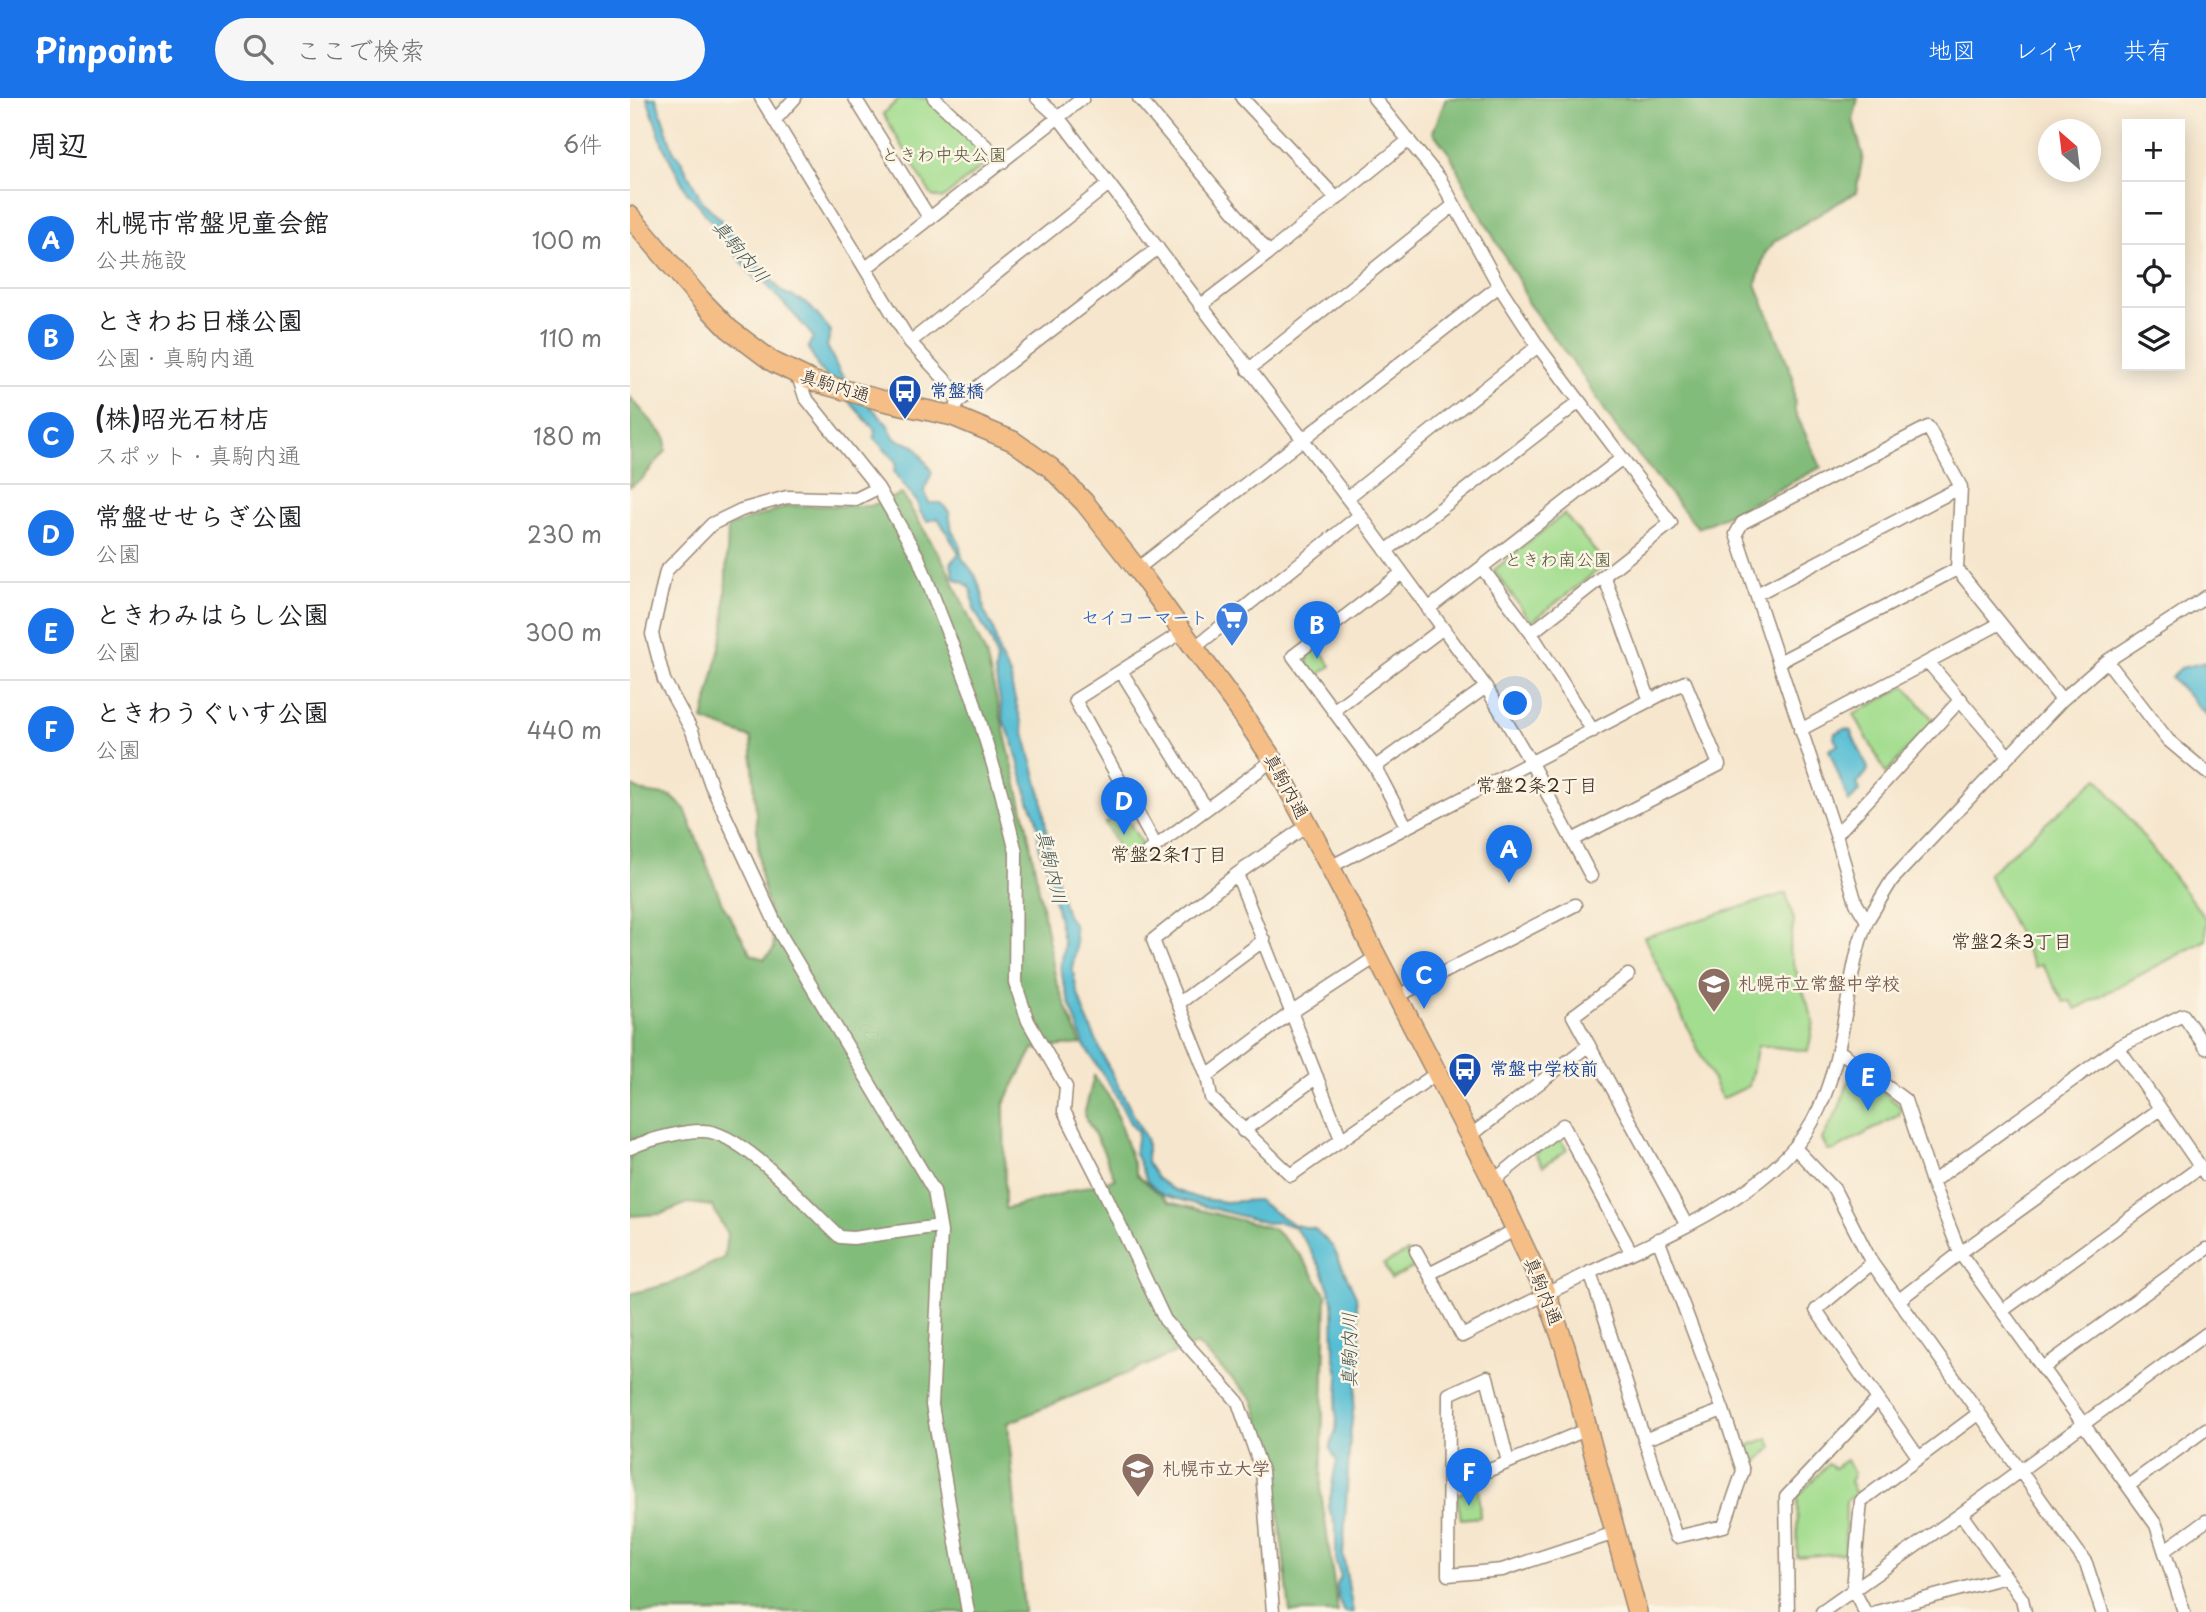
<!DOCTYPE html>
<html lang="ja">
<head>
<meta charset="utf-8">
<style>
  :root { --surface:#fff; --page:#f6f6f6; --text:#202124; --muted:#757577; --line:#e0e0e0; --accent:#1a73e8 }
  body { margin:0; font-family:"Playpen Sans","Klee One",sans-serif; background:var(--page); color:var(--text) }
  .controls { position:absolute; right:21px; top:21px; display:grid; overflow:hidden; border-radius:0px; box-shadow:0 4px 18px #0003 }
  .controls button { width:63px; height:63px; display:grid; place-items:center; padding:0; border:0; border-bottom:2px solid var(--line); background:var(--surface); color:var(--text); font:35px sans-serif }
  .compass { position:absolute; left:1408px; top:21px; width:63px; height:63px; border-radius:50%; background:var(--surface); box-shadow:0 4px 18px #0003; rotate:332deg }
  .you { position:absolute; left:886px; top:606px; width:24px; height:24px; margin:-18px; border:5px solid #fff; border-radius:50%; background:#1a73e8; box-shadow:0 0 0 10px #1a73e833 }
  .badge { display:grid; place-items:center; width:46px; height:46px; border-radius:50%; background:var(--accent); color:#fff; font-size:23px; font-weight:700 }
  .pin { position:absolute; translate:-50% -58px; filter:drop-shadow(0 2px 4px #0008) }
  .pin::after { content:''; position:absolute; top:37px; width:24px; height:21px; background:inherit; clip-path:polygon(0 0,100% 0,50% 100%) }
  .list { margin:0; padding:0; list-style:none }
  h2 { display:flex; justify-content:space-between; align-items:center; height:91px; margin:0; padding:0 28px; font-size:30px }
  h2 small { font-size:23px; font-weight:400; color:var(--muted) }
  .list li { display:grid; grid-template-columns:46px 1fr auto; gap:21px; align-items:center; box-sizing:border-box; height:98px; padding:0 28px; border-top:2px solid var(--line) }
  .list b { display:block; font-size:26px; white-space:nowrap }
  .list p { margin:0; font-size:23px; white-space:nowrap; color:var(--muted) }
  .list em { font-size:23px; font-style:normal; color:var(--muted) }
  .icon { flex:none; width:38px; height:38px; fill:none; stroke:currentColor; stroke-width:2; stroke-linecap:round; stroke-linejoin:round }
  .map { position:relative; flex:none; width:1576px; height:1514px; overflow:hidden }
  header { display:flex; align-items:center; gap:42px; box-sizing:border-box; height:98px; padding:0 35px; background:var(--accent); color:#fff }
  header strong { font-size:33px }
  nav { display:flex; gap:38px; margin-inline-start:auto; font-size:24px }
  .search { width:490px; height:63px; background:var(--page); display:flex; align-items:center; gap:18px; box-sizing:border-box; padding:0 24px; border-radius:38px; color:var(--muted); font-size:26px }
  main { display:flex }
  aside { flex:1; background:var(--surface) }
  .map>svg:first-child { display:block }
  .green { fill:#a3dd8f; stroke:#6f8456; stroke-width:2 }
  .forest { fill:#82bc7a; stroke:#5e734c; stroke-width:2 }
  .water { fill:#56bed4; stroke:#487479; stroke-width:2 }
  .lines { fill:none; stroke-linecap:round; stroke-linejoin:round }
  .minor-casing { stroke:#988876; stroke-width:15 }
  .highway-casing { stroke:#988876; stroke-width:22 }
  .minor { stroke:#fff; stroke-width:12 }
  .highway { stroke:#f5be86; stroke-width:19 }
  .labels { text-anchor:middle; stroke-width:5; stroke-linejoin:round; paint-order:stroke }
  .park-label { font-size:18px; fill:#55573a; stroke:#fcf5e5 }
  .street-label { font-size:18px; fill:#3b2a1e; stroke:#fcf5e5 }
  .transit-label { font-size:18px; font-weight:bold; fill:#164399; stroke:#fcf5e5; text-anchor:start }
  .shop-label { font-size:18px; font-weight:bold; fill:#366cbe; stroke:#fcf5e5; text-anchor:end }
  .education-label { font-size:18px; font-weight:bold; fill:#785e54; stroke:#fcf5e5; text-anchor:start }
  .water-label { font-size:19px; font-style:italic; fill:#435655; stroke:#fcf5e5 }
  .neighbourhood-label { font-size:19px; fill:#3b2a1e; stroke:#fcf5e5 }
</style>
</head>
<body>
<header>
<strong>Pinpoint</strong>
<div class="search"><svg class="icon" aria-label="search" viewBox="0 0 24 24"><circle cx="10" cy="10" r="6"/><path d="M15 15l6 6"/></svg>ここで検索</div>
<nav><a>地図</a><a>レイヤ</a><a>共有</a></nav>
</header>
<main>
<aside>
<h2>周辺<small>6件</small></h2>
<ul class="list">
<li><span class="badge">A</span><div><b>札幌市常盤児童会館</b><p>公共施設</p></div><em>100 m</em></li>
<li><span class="badge">B</span><div><b>ときわお日様公園</b><p>公園 · 真駒内通</p></div><em>110 m</em></li>
<li><span class="badge">C</span><div><b>(株)昭光石材店</b><p>スポット · 真駒内通</p></div><em>180 m</em></li>
<li><span class="badge">D</span><div><b>常盤せせらぎ公園</b><p>公園</p></div><em>230 m</em></li>
<li><span class="badge">E</span><div><b>ときわみはらし公園</b><p>公園</p></div><em>300 m</em></li>
<li><span class="badge">F</span><div><b>ときわうぐいす公園</b><p>公園</p></div><em>440 m</em></li>
</ul>
</aside>
<div class="map">
<svg width="1576" height="1514" viewBox="0 0 1576 1514">
  <rect width="100%" height="100%" fill="#fcf5e5"/>
  <filter id="ink" filterUnits="userSpaceOnUse"><feTurbulence type="fractalNoise" baseFrequency=".0143" numOctaves="2"/><feDisplacementMap in="SourceGraphic" scale="14" xChannelSelector="R" yChannelSelector="G"/><feConvolveMatrix kernelMatrix="1 2 1 2 8 2 1 2 1" color-interpolation-filters="sRGB"/></filter>
  <filter id="wash" filterUnits="userSpaceOnUse"><feTurbulence type="fractalNoise" baseFrequency=".00686" numOctaves="4" result="noise"/><feDisplacementMap in="SourceGraphic" scale="28" xChannelSelector="R" yChannelSelector="G"/><feGaussianBlur stdDeviation="1.57" result="paint"/><feColorMatrix in="noise" values="0 0 0 0 0 0 0 0 0 0 0 0 0 0 0 0 0 1.4 0 .05"/><feComposite in="paint" operator="in"/></filter>
  <g filter="url(#wash)">
    <rect width="100%" height="100%" fill="#f6e6cd"/>
    <path class="green" d="M270,0H298L361,57L359,63L312,101L302,98L253,16Z
      M934,416L976,466L901,524L864,472Z
      M688,549L701,568L686,579L677,566L679,556Z
      M1275,588L1304,623L1256,675L1224,616Z
      M1468,680L1576,821V842L1446,911L1441,903L1434,904L1412,866L1405,869L1358,776Z
      M494,715L513,748L494,761L475,725Z
      M1156,795L1164,823L1159,853L1184,924L1178,953L1128,947L1119,988L1092,1001L1014,839Z
      M1224,969L1271,1009L1269,1017L1205,1052L1198,1053L1192,1041L1209,1010Z
      M925,1041L932,1044L937,1052L913,1068L905,1056Z
      M777,1154L785,1169L761,1181L754,1166Z
      M1138,1340L1142,1349L1121,1370L1113,1350Z
      M1216,1362L1224,1375L1220,1384L1226,1396L1216,1403L1215,1455L1167,1459L1168,1398L1198,1366L1204,1370Z
      M848,1386L850,1419L831,1421L827,1397Z"/>
    <path class="forest" d="M816,0H1228L1223,22L1233,58L1226,94L1145,143L1135,155L1126,186L1163,279L1165,314L1191,369L1113,410L1068,430L987,331L950,274L897,204L891,187L838,94L821,58L803,34Z
      M0,299L36,340V353L12,381L0,389Z
      M272,396L316,468L356,557L397,729L426,882L451,946L403,951L374,1006L375,1111L485,1081L472,1050L454,1017L464,978L482,1003L507,1077L539,1104L644,1131L672,1159L696,1197L691,1394L708,1514H660L644,1374L623,1302L567,1246L378,1325L394,1514H0V1196L42,1185L94,1160L97,1136L82,1108L58,1105L31,1116L0,1118V687L14,694L41,698L55,711L92,805L121,856L134,861L144,851L141,823L130,775L121,640L73,622L94,531L98,429L158,408H240Z"/>
    <path class="water" d="M17,0H26L43,52L52,64L72,103L94,125L109,146L152,194L177,205L201,233L197,248L210,275L257,326L265,341L285,348L302,374L294,393L299,405H311L319,414L322,433L329,444L332,460L345,477L352,494L354,513L363,530L370,558L381,579L382,590L412,701L420,758L437,817L444,827L446,850L442,870L447,893L456,919L474,960L517,1043V1065L527,1080L542,1091L567,1100L595,1104L627,1102L664,1127L685,1131L703,1149L726,1198L731,1252L720,1338L713,1457L723,1514H714L708,1499L707,1487L711,1478L706,1465V1430L698,1408C703,1393 702,1379 707,1364L700,1350L706,1332L707,1320L705,1310L708,1297L709,1281L704,1256L703,1203L692,1172L677,1146L664,1129L650,1124L637,1125L533,1097L524,1090L517,1083L505,1055L508,1034L500,1025L486,997L454,947L433,883L431,869L434,846L417,768L410,753L406,719L399,703L383,644L374,624L365,574L367,562L362,544L344,511L342,495L338,487L324,480L321,465L329,455L308,420L297,423L290,414L287,404L264,374L266,364L244,340L245,332L188,269L178,249L183,239C169,219 149,203 134,183H127C108,162 95,138 76,117C69,109 67,101 58,96L34,50Z
      M1576,564V617L1541,579L1551,570Z
      M1214,631L1220,632L1238,670L1237,674L1227,686L1230,692L1219,704L1199,652L1208,647L1204,640L1205,635Z"/>
  </g>
  <g filter="url(#ink)">
    <g class="lines">
      <defs>
        <path id="minor" d="M131,0L280,244L319,286L328,304L323,318
          M225,0L300,121
          M304,0L373,64
          M407,0L429,20L479,86L730,417L856,589L901,665L961,778
          M509,0L639,155
          M612,0L707,101
          M744,0L810,81L869,188L908,248L1041,425L901,535
          M145,22L165,0
          M236,170L453,0
          M570,208L639,155L779,42
          M280,244L479,86
          M618,272L824,107
          M168,278L175,299L248,390L288,459L343,600L371,694L386,754L385,885L398,923L436,989L434,1013L468,1080L535,1222L608,1304L632,1373L643,1514
          M328,304L528,150
          M248,390L226,401L157,399L111,412L82,426L36,473L22,536L34,582L62,633L81,687L152,839L304,1093L311,1134L302,1307L338,1514
          M717,400L908,248
          M756,453L949,304
          M852,470L901,535L963,633
          M507,471L869,188
          M772,475L663,558L745,669L776,728
          M974,478L1020,603
          M1127,496L1331,389
          M798,511L991,361
          M564,550L730,417
          M1477,563L1538,642L1576,674
          M1149,564L1327,471
          M1298,564L1377,657
          M491,573L576,710
          M704,612L812,531
          M1170,632L1369,526
          M745,669L856,589
          M678,727L607,776L523,842L577,978L581,1000L661,1077L807,975
          M1206,737L1331,601
          M526,748L445,602L552,534
          M514,757L643,662
          M700,769L1055,584L1089,667L942,742
          M607,776L711,1041
          M1237,823L1226,805L1206,737L1106,436L1112,425L1298,329L1331,389L1327,471L1432,602
          M998,877L943,918L1056,1126
          M768,898L945,807
          M548,906L634,842
          M1488,949L1576,1077
          M1208,952L1275,1002L1302,1084L1330,1155L1526,1427L1554,1514
          M577,978L662,914L746,859
          M613,1033L687,979
          M840,1038L959,947
          M0,1050C17,1042 56,1032 74,1033C113,1034 180,1112 210,1139L223,1140L310,1128
          M1165,1050L1204,1091L1242,1165L1456,1465L1472,1514
          M863,1083L933,1027L1001,1154
          M1302,1084L1488,949L1553,917L1576,950
          M887,1131L799,1176L832,1238C875,1216 918,1195 961,1174C1033,1139 1143,1096 1183,1023C1213,968 1214,902 1230,843L1237,823L1262,782L1432,602L1477,563L1576,499
          M786,1153L799,1176
          M1242,1165L1186,1212L1289,1360
          M960,1174L1046,1439L1094,1428L1113,1373L1093,1312L1028,1141
          M1269,1202L1330,1155L1530,1011
          M1372,1213L1570,1069
          M1413,1270L1576,1151
          M1016,1341L1093,1312
          M878,1364L857,1279L819,1296L818,1477L872,1472L985,1435
          M1498,1388L1576,1331
          M819,1389L958,1331
          M1331,1416L1392,1501L1395,1514
          M1535,1452L1576,1423
          M1158,1514L1156,1399L1248,1301
          M1192,1514L1331,1416L1576,1236
          M1235,1514L1223,1491L1231,1403L1349,1315
          M1246,1514L1375,1479"/>
        <path id="highway" d="M0,118L71,202L99,231L143,264L182,283L254,303L323,318L383,343L421,370L455,405L507,471L608,610L643,662L700,769L863,1083L916,1196L935,1249L1007,1514"/>
      </defs>
      <use href="#minor" class="minor-casing"/>
      <use href="#highway" class="highway-casing"/>
      <use href="#minor" class="minor"/>
      <use href="#highway" class="highway"/>
    </g>
  </g>
  <defs>
    <symbol id="bus-pin" viewBox="-11 -11 22 30"><path d="M0 17L-7.5 6A9.5 9.5 0 1 1 7.5 6Z" fill="#1a4fb4" stroke="#fcf5e5"/><path d="M-5-6H5V4H4V6H2V4H-2V6H-4V4H-5ZM-3.5-4V0h7V-4ZM-3.5 1.2v1.5H-2V1.2ZM2 1.2v1.5H3.5V1.2Z" fill="#fff"/></symbol>
    <symbol id="supermarket-pin" viewBox="-11 -11 22 30"><path d="M0 17L-7.5 6A9.5 9.5 0 1 1 7.5 6Z" fill="#3f7fe0" stroke="#fcf5e5"/><path d="M-6-5.5h2.5l.6 2H6L4.5 2H-2.5L-4.4-4H-6ZM-1.5 3.2a1.3 1.3 0 1 0 .1 0ZM3 3.2a1.3 1.3 0 1 0 .1 0Z" fill="#fff"/></symbol>
    <symbol id="school-pin" viewBox="-11 -11 22 30"><path d="M0 17L-7.5 6A9.5 9.5 0 1 1 7.5 6Z" fill="#8d6e63" stroke="#fcf5e5"/><path d="M0-5L7-2L0 1L-7-2ZM-4 1L0 2.5L4 1V4Q0 6-4 4Z" fill="#fff"/></symbol>
    <symbol id="university-pin" viewBox="-11 -11 22 30"><path d="M0 17L-7.5 6A9.5 9.5 0 1 1 7.5 6Z" fill="#8d6e63" stroke="#fcf5e5"/><path d="M0-5L7-2L0 1L-7-2ZM-4 1L0 2.5L4 1V4Q0 6-4 4Z" fill="#fff"/></symbol>
  </defs>
  <g fill-rule="evenodd">
    <use href="#bus-pin" x="256" y="274" width="38" height="52"/>
    <use href="#supermarket-pin" x="583" y="501" width="38" height="52"/>
    <use href="#school-pin" x="1065" y="867" width="38" height="52"/>
    <use href="#bus-pin" x="816" y="952" width="38" height="52"/>
    <use href="#university-pin" x="489" y="1352" width="38" height="52"/>
  </g>
  <g class="labels">
    <g class="park-label">
      <text x="314" y="63">ときわ中央公園</text>
      <text x="928" y="468">ときわ南公園</text>
    </g>
    <g class="street-label">
      <text transform="translate(205 288) rotate(17)" y="6">真駒内通</text>
      <text transform="translate(656 688) rotate(61)" y="6">真駒内通</text>
      <text transform="translate(913 1193) rotate(68)" y="6">真駒内通</text>
    </g>
    <g class="transit-label">
      <text x="300" y="299">常盤橋</text>
      <text x="860" y="977">常盤中学校前</text>
    </g>
    <g class="shop-label">
      <text x="578" y="526">セイコーマート</text>
    </g>
    <g class="education-label">
      <text x="1108" y="892">札幌市立常盤中学校</text>
      <text x="532" y="1377">札幌市立大学</text>
    </g>
    <g class="water-label">
      <text transform="translate(111 153) rotate(50)" y="7">真駒内川</text>
      <text transform="translate(422 769) rotate(77)" y="7">真駒内川</text>
      <text transform="translate(719 1252) rotate(-90)" y="7">真駒内川</text>
    </g>
    <g class="neighbourhood-label">
      <text x="907" y="694">常盤2条2丁目</text>
      <text x="539" y="763">常盤2条1丁目</text>
      <text x="1382" y="850">常盤2条3丁目</text>
    </g>
  </g>
</svg>
<div class="controls">
<button>+</button>
<button>−</button>
<button><svg class="icon" aria-label="locate" viewBox="0 0 24 24"><circle cx="12" cy="12" r="6"/><path d="M12 2v4M12 18v4M2 12h4M18 12h4"/></svg></button>
<button><svg class="icon" aria-label="layers" viewBox="0 0 24 24"><path d="M12 4l9 5-9 5-9-5zM3 14l9 5 9-5"/></svg></button>
</div>
<svg class="compass" viewBox="-18 -18 36 36"><path d="M0-13l5 13h-10z" fill="#e53935"/><path d="M0 13l5-13h-10z" fill="#757577"/></svg>
<div class="you"></div>
<div class="pin badge" style="left:879px;top:785px">A</div>
<div class="pin badge" style="left:687px;top:561px">B</div>
<div class="pin badge" style="left:794px;top:911px">C</div>
<div class="pin badge" style="left:494px;top:737px">D</div>
<div class="pin badge" style="left:1238px;top:1013px">E</div>
<div class="pin badge" style="left:839px;top:1408px">F</div>
</div>
</main>
</body>
</html>
